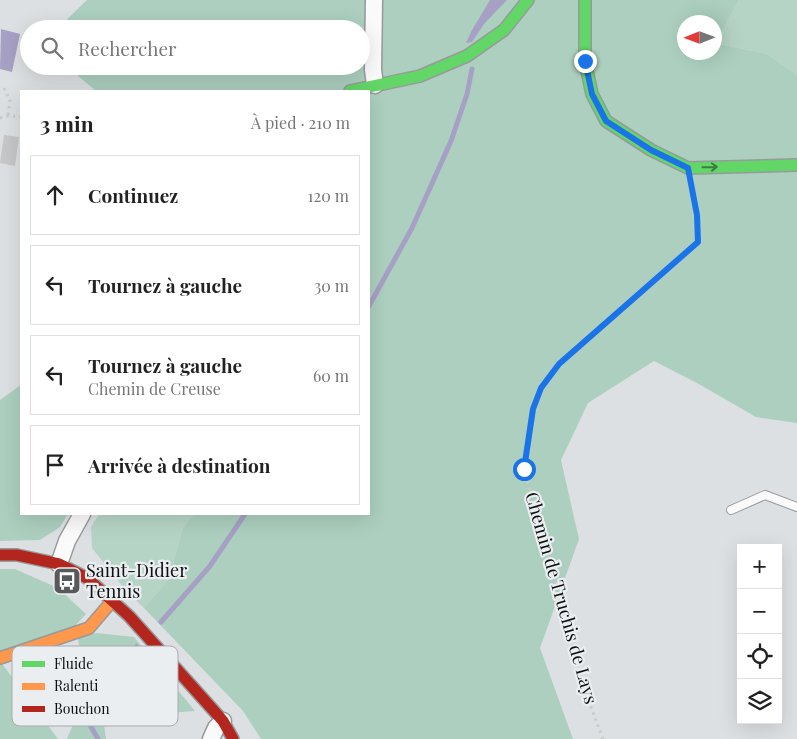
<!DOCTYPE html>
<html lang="fr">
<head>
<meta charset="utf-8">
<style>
  :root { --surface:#fff; --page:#f2f2f2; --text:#222; --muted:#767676; --line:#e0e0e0 }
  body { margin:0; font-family:"Playfair Display",serif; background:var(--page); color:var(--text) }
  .controls { position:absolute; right:15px; bottom:15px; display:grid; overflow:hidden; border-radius:0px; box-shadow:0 5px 20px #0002 }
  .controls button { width:45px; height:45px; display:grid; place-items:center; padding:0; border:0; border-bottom:1px solid var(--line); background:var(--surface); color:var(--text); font:25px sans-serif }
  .compass { position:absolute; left:677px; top:15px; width:45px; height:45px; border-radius:50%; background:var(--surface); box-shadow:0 5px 20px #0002; rotate:269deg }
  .stop { position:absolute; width:15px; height:15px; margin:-11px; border:4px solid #1a73e8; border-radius:50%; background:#fff }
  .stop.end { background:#1a73e8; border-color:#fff; box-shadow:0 1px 5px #0008 }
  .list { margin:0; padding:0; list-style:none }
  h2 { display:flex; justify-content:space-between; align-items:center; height:65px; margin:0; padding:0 20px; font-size:21px }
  h2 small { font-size:16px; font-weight:400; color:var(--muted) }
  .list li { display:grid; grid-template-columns:32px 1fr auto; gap:15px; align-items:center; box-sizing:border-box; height:80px; margin:0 10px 10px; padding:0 10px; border:1px solid var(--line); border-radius:0px }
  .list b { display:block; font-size:19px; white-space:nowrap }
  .list p { margin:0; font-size:16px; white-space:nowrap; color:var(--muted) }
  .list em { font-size:16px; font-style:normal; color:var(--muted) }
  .icon { flex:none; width:28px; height:28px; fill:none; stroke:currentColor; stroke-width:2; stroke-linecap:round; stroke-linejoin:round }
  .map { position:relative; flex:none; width:797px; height:739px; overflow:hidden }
  .search { position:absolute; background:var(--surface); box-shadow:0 5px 20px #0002; left:20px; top:20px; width:350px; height:55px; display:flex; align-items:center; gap:12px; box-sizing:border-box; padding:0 18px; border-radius:28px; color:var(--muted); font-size:19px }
  .panel { position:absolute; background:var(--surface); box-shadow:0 5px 20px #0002; left:20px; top:90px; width:350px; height:425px; border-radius:0px }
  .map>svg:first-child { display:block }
  .green { fill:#b6d4c6 }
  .forest { fill:#accfbf; fill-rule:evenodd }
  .water { fill:#a7a0c5 }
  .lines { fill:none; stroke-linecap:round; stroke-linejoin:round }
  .stream { stroke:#a7a0c5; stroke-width:5 }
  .building { fill:#c5c7c8 }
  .lane-casing { stroke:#97999a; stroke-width:10 }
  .street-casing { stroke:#97999a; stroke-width:19 }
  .fast-casing { stroke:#97999a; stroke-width:14 }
  .slow-casing { stroke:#97999a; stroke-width:14 }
  .jam-casing { stroke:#97999a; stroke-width:14 }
  .path { stroke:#cacbcb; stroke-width:3; stroke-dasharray:2.5 4; stroke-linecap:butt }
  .lane { stroke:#fafafb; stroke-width:8 }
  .street { stroke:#fafafb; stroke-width:16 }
  .fast { stroke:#63d668; stroke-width:11 }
  .slow { stroke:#ff974d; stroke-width:11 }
  .jam { stroke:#b3261e; stroke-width:11 }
  .oneway { stroke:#3d7d41 }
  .route { stroke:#1a73e8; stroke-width:6 }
  .labels { text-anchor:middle; stroke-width:4.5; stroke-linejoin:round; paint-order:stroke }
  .poi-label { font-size:18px; fill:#0f1011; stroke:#eaeef0; text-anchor:start }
  .street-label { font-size:18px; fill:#0f1011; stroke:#eaeef0 }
  .key { fill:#eaeef0; stroke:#a8abad; stroke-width:1 }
  .key-label { font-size:14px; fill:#0f1011 }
</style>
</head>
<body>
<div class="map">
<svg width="797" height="739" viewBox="0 0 797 739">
  <rect width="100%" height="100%" fill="#dde0e2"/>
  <path class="green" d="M739,0H797V75L767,54L715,43Z
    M99,514H194L183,527L169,579L144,608L127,592L92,548L91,527Z"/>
  <path class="forest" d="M87,0H739L715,43L767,54L797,75V423L756,417L697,383L654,361L588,403L561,460L579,539L540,648L573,739H261L243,711L144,608L169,579L183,527L194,514H369V91H96L66,66H361V29H57ZM684,22H714V52H684Z
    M21,385V514H68L60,527L40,540L0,541V400Z
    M0,569H15L58,588L86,614L74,627L0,652Z
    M96,633L134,637L195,711L103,718L106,739H67L76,717L82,725L94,722L81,682L88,676L107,671L106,661L87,664L80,654L78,638Z
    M0,661L3,665L58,739H0Z"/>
  <path class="water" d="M490,0H507L484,24L472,42L466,43L472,30Z
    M1,29L20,34L12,72L0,69Z
    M136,643L140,647C133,661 129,665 116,673C98,668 94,670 79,681L83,702L92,721L84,723C75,712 66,692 67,678C68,672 70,667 71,661C78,655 83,659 85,667L106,664L111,670L116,671L130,661Z"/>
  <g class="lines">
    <path class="stream" d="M369,306L412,228L451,141L467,94L472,69
      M161,622L210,566L245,514
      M86,718L98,739"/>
  </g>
  <path class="building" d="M4,135L19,137L15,166L0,163Z"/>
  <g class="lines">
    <defs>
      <path id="lane" d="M731,510L765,495L797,507"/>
      <path id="street" d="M374,0L373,70L375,85
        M59,564L67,541L82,514
        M211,739L216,728L223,721"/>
      <path id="fast" d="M585,0V61L592,94L606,121L651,150L688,168L797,165
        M350,91L420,76L467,56L504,30L528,0"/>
      <path id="slow" d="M0,658L89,628L113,600"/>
      <path id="jam" d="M0,555H17L59,564L87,578L129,616L223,721L233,739"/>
    </defs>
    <use href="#lane" class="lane-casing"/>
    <use href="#street" class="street-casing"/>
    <use href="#fast" class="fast-casing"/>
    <use href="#slow" class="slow-casing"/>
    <use href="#jam" class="jam-casing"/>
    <path class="path" d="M4,88L10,100L8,116
      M0,118L8,116L21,117
      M603,739L586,694L524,469C527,442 529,413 541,389C545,380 553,372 559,364L697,242V215L691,187"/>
    <use href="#lane" class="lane"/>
    <use href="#street" class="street"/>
    <use href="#fast" class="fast"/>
    <use href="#slow" class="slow"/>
    <use href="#jam" class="jam"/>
  </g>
  <defs><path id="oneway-shaft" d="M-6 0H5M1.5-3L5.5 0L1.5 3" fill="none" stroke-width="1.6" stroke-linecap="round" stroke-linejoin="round" transform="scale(1.25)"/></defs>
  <use class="oneway" href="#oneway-shaft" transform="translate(710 167) rotate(-1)"/>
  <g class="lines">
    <path class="route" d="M524,469L533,409L541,388L559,364L698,242L697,215L688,168L651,150L606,121L592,94L585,61"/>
  </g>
  <defs>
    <symbol id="bus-square" viewBox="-11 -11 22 22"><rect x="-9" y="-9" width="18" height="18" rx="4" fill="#57595a" stroke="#eaeef0"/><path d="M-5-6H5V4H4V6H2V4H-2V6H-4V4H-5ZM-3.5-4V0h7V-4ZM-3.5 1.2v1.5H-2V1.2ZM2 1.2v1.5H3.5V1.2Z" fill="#fff"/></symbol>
  </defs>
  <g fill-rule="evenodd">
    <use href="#bus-square" x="51" y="565" width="32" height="32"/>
  </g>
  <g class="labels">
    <g class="poi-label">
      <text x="86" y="577">Saint-Didier<tspan x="86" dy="21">Tennis</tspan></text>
    </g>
    <g class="street-label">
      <text transform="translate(561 598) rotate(74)" y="6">Chemin de Truchis de Lays</text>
    </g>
  </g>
  <rect x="12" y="646" width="166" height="80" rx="8" class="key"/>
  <rect x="22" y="661" width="23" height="6" fill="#63d668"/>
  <rect x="22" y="683" width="23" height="7" fill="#ff974d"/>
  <rect x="22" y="706" width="23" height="6" fill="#b3261e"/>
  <g class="key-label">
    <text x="54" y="669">Fluide</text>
    <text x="54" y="691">Ralenti</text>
    <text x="54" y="714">Bouchon</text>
  </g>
</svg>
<div class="controls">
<button>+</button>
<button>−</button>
<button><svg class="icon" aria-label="locate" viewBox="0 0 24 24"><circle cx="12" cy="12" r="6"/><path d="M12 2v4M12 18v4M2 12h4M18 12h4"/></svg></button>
<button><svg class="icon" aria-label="layers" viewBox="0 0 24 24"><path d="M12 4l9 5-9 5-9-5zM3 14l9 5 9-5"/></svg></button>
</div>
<svg class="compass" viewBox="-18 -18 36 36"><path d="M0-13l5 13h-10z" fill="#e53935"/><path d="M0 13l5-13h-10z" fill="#767676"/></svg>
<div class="stop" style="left:524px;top:469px"></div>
<div class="stop end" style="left:585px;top:61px"></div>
<div class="search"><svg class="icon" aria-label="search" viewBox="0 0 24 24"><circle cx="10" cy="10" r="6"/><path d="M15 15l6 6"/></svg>Rechercher</div>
<section class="panel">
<h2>3 min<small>À pied · 210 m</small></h2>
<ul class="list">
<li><svg class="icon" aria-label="ahead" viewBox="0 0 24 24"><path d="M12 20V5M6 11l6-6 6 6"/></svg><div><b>Continuez</b></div><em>120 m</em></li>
<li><svg class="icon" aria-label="left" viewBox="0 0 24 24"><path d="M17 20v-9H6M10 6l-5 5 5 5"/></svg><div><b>Tournez à gauche</b></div><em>30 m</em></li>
<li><svg class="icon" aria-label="left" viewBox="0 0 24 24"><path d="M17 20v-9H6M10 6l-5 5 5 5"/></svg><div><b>Tournez à gauche</b><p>Chemin de Creuse</p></div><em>60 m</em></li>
<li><svg class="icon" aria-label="arrive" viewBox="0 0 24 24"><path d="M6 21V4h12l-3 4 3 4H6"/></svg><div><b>Arrivée à destination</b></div></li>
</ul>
</section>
</div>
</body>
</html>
